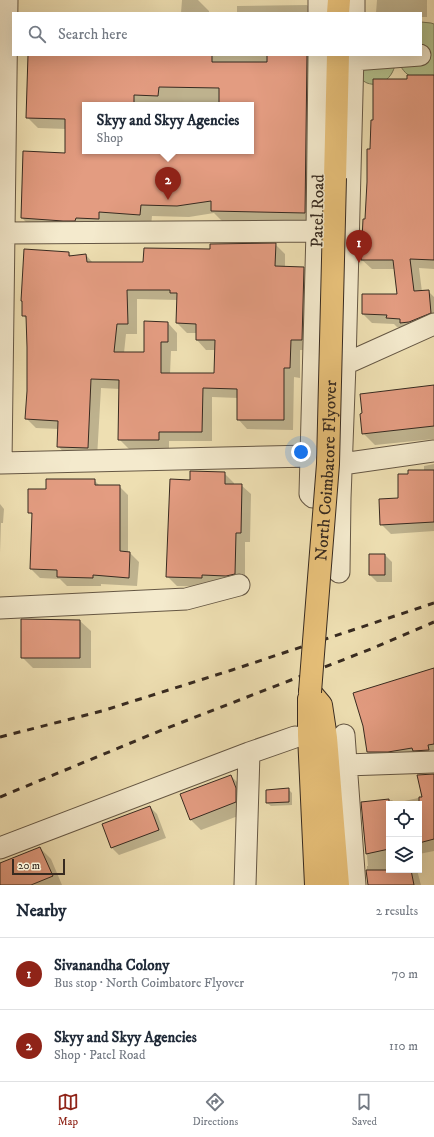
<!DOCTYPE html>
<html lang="en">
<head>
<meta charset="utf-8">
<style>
  :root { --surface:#fff; --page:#f2f2f3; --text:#1f2937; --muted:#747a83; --line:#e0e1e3; --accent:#8f2418 }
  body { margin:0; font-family:"IM FELL DW Pica",serif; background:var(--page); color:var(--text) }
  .controls { position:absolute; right:12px; bottom:12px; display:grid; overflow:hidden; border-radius:0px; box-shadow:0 4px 16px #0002 }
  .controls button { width:36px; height:36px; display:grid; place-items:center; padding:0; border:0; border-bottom:1px solid var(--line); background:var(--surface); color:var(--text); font:20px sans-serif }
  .scale { position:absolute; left:12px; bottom:10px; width:53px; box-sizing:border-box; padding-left:4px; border:2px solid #372a20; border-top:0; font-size:11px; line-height:14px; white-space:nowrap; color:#372a20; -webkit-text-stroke:3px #f4eacd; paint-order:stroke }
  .you { position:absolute; left:301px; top:452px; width:14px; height:14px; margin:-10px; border:3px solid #fff; border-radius:50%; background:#1a73e8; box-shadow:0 0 0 6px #1a73e833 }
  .badge { display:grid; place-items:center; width:26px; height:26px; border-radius:50%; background:var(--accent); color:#fff; font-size:13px; font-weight:700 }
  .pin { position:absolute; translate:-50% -33px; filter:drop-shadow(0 1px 2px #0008) }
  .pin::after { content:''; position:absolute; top:21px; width:14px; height:12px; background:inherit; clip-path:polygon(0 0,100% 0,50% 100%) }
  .popup { position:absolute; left:82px; top:102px; width:172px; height:52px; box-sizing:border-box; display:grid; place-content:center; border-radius:0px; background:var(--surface); filter:drop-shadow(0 1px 3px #0005); font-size:13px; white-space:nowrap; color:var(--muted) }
  .popup b { font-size:15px; color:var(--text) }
  .popup::after { content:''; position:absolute; left:50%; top:100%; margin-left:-8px; border:8px solid transparent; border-top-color:var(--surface) }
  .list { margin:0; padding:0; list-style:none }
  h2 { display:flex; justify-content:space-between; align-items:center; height:52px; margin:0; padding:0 16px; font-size:17px }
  h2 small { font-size:13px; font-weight:400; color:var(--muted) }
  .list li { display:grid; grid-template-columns:26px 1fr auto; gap:12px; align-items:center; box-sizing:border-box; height:72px; padding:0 16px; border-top:1px solid var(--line) }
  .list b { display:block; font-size:15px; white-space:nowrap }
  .list p { margin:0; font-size:13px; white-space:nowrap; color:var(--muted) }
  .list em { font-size:13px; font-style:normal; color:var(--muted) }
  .icon { flex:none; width:22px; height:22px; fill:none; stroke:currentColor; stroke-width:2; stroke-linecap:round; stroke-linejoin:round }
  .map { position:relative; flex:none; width:434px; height:885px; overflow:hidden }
  .search { position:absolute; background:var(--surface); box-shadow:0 4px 16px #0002; left:12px; right:12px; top:12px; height:44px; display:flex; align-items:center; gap:10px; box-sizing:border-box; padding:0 14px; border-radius:0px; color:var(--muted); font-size:15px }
  .sheet { height:196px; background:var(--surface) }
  nav { display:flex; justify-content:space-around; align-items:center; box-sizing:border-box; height:56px; border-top:1px solid var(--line); background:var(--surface); font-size:11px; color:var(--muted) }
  nav a { display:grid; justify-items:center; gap:2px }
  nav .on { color:var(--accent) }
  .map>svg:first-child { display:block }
  .green { fill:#b4c38f; stroke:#767658 }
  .shadow { fill:#0003; fill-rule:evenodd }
  .building { fill:#e39c81; stroke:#372a20; fill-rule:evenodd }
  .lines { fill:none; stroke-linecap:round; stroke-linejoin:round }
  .minor-casing { stroke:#655744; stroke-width:23 }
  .major-casing { stroke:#372a20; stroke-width:24 }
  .minor { stroke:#f4eacd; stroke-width:21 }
  .major { stroke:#e7c079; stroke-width:22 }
  .rail { stroke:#372a20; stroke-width:3; stroke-dasharray:7 7; stroke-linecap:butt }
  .major-bridge-casing { stroke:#372a20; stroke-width:24; stroke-linecap:butt }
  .major-bridge { stroke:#e7c079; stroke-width:22 }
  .labels { text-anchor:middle; stroke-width:3; stroke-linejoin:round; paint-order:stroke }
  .street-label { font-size:17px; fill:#372a20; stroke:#f4eacd }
</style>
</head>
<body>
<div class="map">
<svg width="434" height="885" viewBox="0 0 434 885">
  <rect width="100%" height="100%" fill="#eedfb2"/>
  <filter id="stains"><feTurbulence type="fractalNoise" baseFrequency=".005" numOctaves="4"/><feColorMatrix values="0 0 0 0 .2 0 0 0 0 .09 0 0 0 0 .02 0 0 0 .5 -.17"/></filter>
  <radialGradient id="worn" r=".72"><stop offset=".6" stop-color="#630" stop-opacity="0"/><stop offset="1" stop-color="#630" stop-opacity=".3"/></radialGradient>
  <path class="green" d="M421,22L431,23L434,24V78C413,79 406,79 397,59L421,55Z
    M355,59L395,65C392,78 381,88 367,83C365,82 361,80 360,77C357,73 356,64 355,59Z"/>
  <path class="shadow" d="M182,0H198L209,11V13H181Z
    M377,0H427V17H421V13H376Z
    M307,5L315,13H237V6Z
    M29,55H325L316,223L223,222L214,213L189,217L152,216L151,226L33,229L22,218L66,154V129L38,128L27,117ZM85,105H251V151H85Z
    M434,76V269L419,268L422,292L428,291L434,297V325L406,328L397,327L394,324L372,323L363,314L398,295L395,269H372L362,260L371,150L408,80Z
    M275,244L285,254V268H304L313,278L311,350H300V378L294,377L293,430L247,429L238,419V398L212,397V441H169V450L129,449L119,439L120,389L101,388L97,458L67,456L58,446L59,429L36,428L26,418L28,391L27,320L23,315L69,253L72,257L86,255L93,263H144L211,250ZM137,299L178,300L177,323L187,333H197V340L206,350H216L215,374H170L171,351H177V333L168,323L145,354L124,353L126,334H137Z
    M434,386V439L375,445L363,433Z
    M434,464V531L391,534L381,524L399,499L409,475L424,471V466Z
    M224,473L234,483V485H241L251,494L250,542H245V583L211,587L177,586L167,576L191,481Z
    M94,480L100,486H119L128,495V552L130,553L139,562L137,586L101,584V586H67L60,579L40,578L31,569L33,516L29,512L47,490Z
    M0,504L4,509L3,523H1L0,553Z
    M385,555L392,562V582H377L370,575Z
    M80,621L91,631V668H33L22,657Z
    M434,669V763L381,765L368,752Z
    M231,776L242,787L246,813L201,830L190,819Z
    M434,776V851L419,854V804H389V870H417L421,885H369L367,876V866H368L362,803L392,800L395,803L423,797Z
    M288,789L292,793V805L271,806L267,803Z
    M150,807L157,814L166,838L119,855L112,848L103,825Z
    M40,848L51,859L62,885H0V864Z"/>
  <path class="building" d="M28,55H212V62H267V55H307L305,213L211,211V201L177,206L141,205L140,215L99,212V219L76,218L75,221H63L21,218L23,151L65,153V119L26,118ZM159,87L219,88V105H251V151H85V103L117,104V105H134V95L158,96Z
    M407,75H434V260L410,259L414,291L429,290L431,313L409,322L400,323V319L386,318L387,315L362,314V294H397L393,260H361L363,219H365L367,182V149H370L371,120H373V79H407Z
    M276,243L275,266L304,267L302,340H291L290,368H284V420H237V389L203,388L202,432H159V440H118L119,380L91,379L88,448L57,447L58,421L25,419L27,391V347L26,316H22V301H21L24,249L69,252V256L86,254L87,262H143L144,248L210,249V244ZM127,290H170V293H177L176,323L196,324V340H215L214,373H161V342H168V322L144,321V352H114L117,324H128Z
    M434,385V426L362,434L360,414L362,413L360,394Z
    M408,470H434V522L380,525L379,499L398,498V474H408Z
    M190,471L225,472V484H242L241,533H236L235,574L226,576L202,575V578L166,577L170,479L190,480Z
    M46,479H95V485H120V551L130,552L129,578L93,575V578L57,577V570L30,569L32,513H28V489H46Z
    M369,554H385V575H369Z
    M21,619L80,620V658H21Z
    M434,668V744L428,745L429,750L413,751L412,748L388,752H367L363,726L353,693Z
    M434,774V839L419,843V797H422L417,775Z
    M231,775L236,788V802L190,820L180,794Z
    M289,788V802L266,803V790Z
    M389,799V849L366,854L361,802Z
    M150,806L159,830L111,848L102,824Z
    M40,847L53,876L31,885H0V863Z
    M366,870H411L414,885H368Z"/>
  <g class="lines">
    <defs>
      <path id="minor" d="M7,0L1,463L311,456
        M319,0V13
        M354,13V0
        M319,55L317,231L310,494L313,497L340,498
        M353,60L420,55
        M5,233L317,231
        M345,364L434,324
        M342,464L434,451
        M339,572L340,498L345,364L353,55
        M0,608L186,599L239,585
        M344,735L355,885
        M346,765L434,762
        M0,848L249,753L295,737
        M245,885L249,753"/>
      <path id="major" d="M338,13L339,0
        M335,178L338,55
        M310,692L321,705L326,738L338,885
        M309,699V735L316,885"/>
    </defs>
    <use href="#minor" class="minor-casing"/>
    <use href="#major" class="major-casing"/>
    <use href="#minor" class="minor"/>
    <use href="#major" class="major"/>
    <path class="rail" d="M0,737L102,711L232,670L434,603
      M0,797L162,730L371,649L434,622"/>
    <defs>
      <g id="major-bridge">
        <path id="s1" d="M310,692L328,464L335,178"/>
      </g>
    </defs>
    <use href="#major-bridge" class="major-bridge-casing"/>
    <use href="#major-bridge" class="major-bridge"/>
  </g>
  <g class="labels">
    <g class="street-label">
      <text transform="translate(317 211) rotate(-89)" y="6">Patel Road</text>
      <text dy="6" stroke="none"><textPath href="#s1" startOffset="222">North Coimbatore Flyover</textPath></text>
    </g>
  </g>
  <rect width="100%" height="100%" filter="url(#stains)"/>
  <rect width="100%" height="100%" fill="url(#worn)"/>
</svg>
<div class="controls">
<button><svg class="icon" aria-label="locate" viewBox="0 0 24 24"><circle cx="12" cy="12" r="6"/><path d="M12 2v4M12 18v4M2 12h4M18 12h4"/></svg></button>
<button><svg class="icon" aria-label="layers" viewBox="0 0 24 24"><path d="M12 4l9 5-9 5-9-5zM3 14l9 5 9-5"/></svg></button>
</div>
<div class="scale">20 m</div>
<div class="you"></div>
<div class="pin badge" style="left:359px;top:263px">1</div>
<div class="pin badge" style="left:168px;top:200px">2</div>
<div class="popup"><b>Skyy and Skyy Agencies</b>Shop</div>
<div class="search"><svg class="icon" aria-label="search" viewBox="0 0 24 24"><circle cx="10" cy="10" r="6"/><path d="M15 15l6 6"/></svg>Search here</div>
</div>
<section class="sheet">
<h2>Nearby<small>2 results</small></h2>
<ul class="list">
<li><span class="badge">1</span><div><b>Sivanandha Colony</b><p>Bus stop · North Coimbatore Flyover</p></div><em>70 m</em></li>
<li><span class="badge">2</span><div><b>Skyy and Skyy Agencies</b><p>Shop · Patel Road</p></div><em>110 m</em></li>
</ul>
</section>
<nav>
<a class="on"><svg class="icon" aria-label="map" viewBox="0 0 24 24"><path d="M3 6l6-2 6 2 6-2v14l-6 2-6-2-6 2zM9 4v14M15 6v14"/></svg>Map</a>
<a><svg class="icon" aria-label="directions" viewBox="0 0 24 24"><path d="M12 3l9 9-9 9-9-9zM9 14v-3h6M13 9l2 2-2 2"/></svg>Directions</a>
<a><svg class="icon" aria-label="saved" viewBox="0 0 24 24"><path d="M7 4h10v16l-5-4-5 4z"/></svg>Saved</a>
</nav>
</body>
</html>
